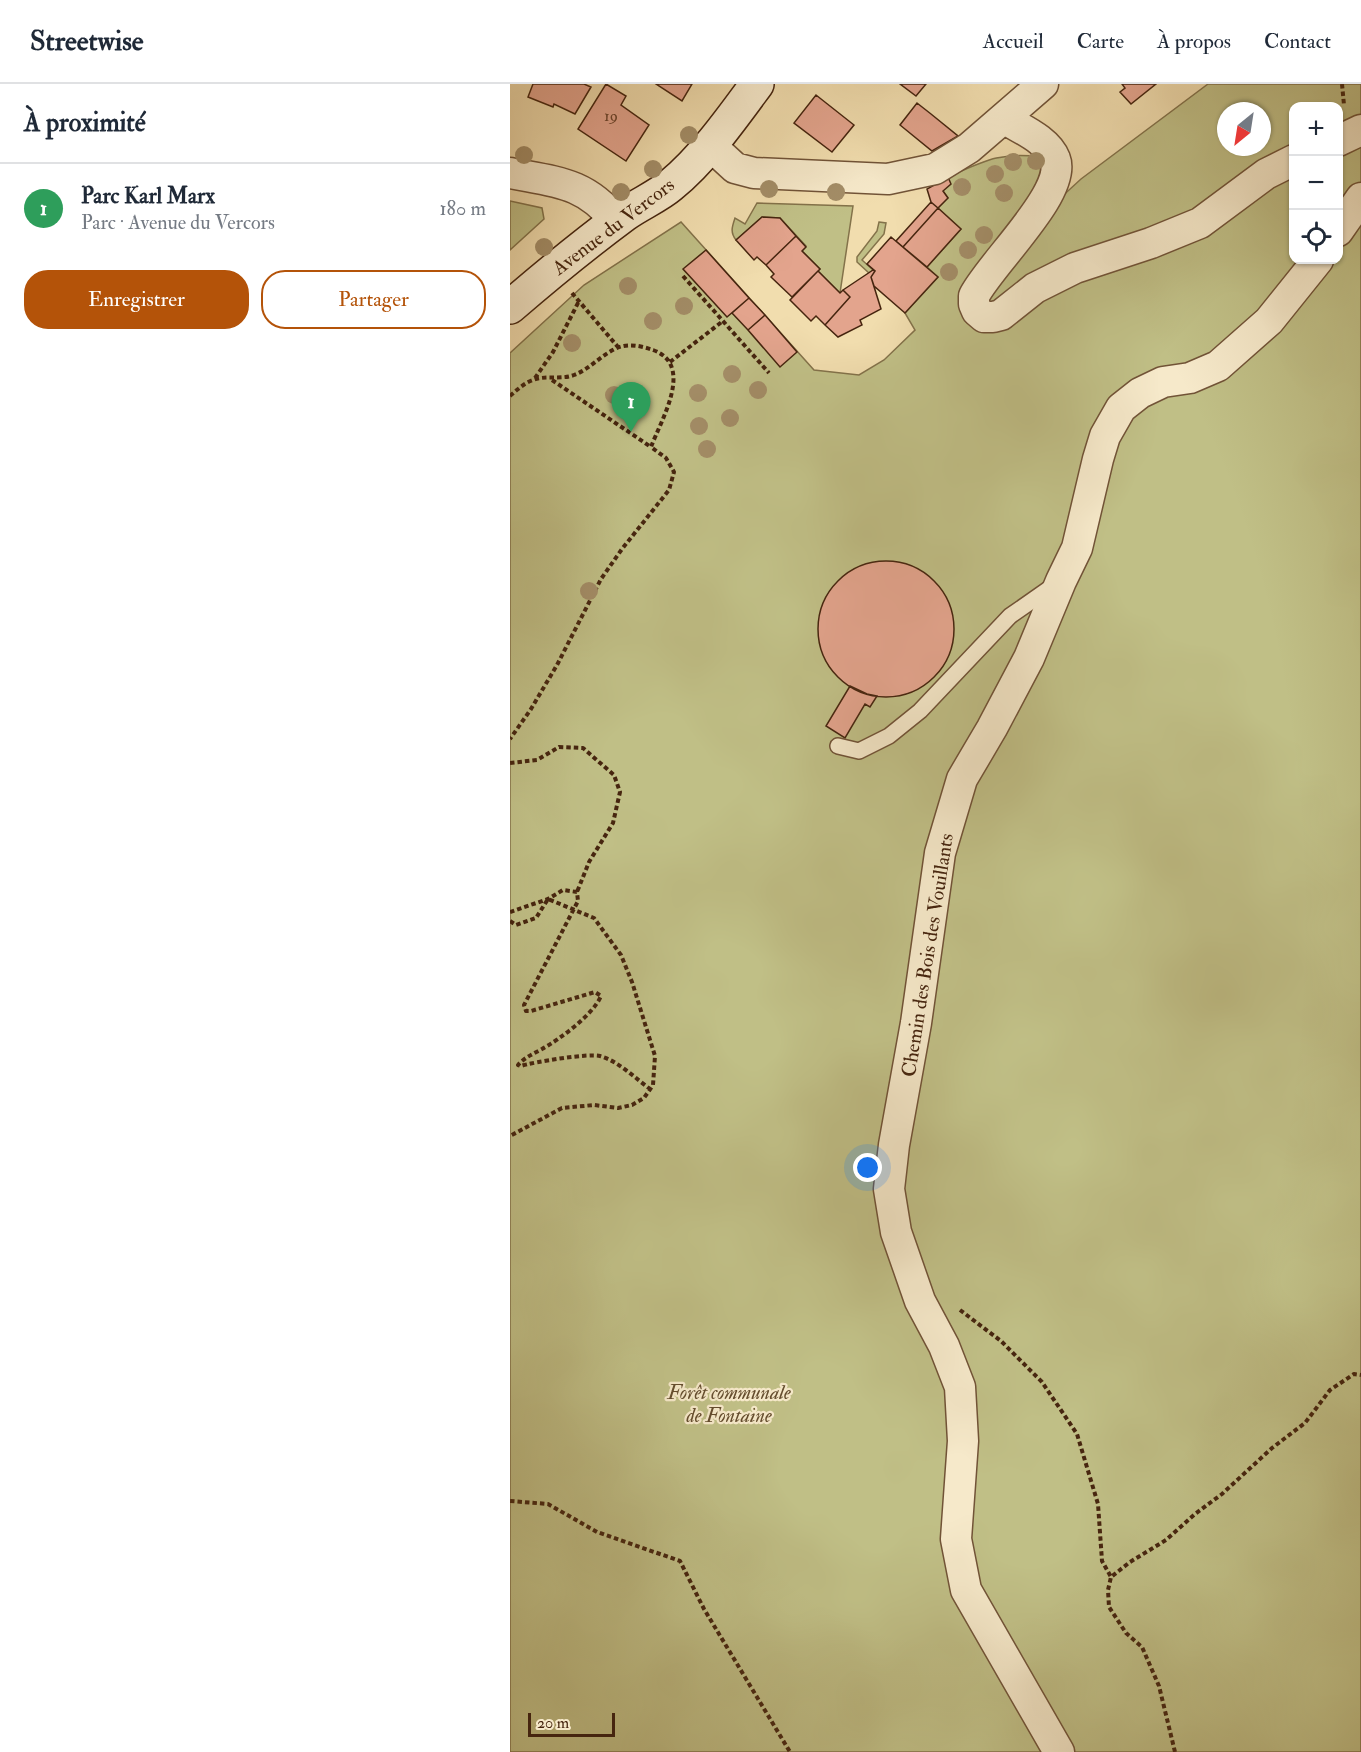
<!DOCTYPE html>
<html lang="fr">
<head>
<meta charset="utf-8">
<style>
  :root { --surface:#fff; --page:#f2f2f3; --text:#1f2937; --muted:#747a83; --line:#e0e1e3; --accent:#b45309 }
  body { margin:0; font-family:"IM FELL Double Pica",serif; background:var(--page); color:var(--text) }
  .controls { position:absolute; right:18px; top:18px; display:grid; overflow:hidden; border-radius:12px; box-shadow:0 2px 4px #0004 }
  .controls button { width:54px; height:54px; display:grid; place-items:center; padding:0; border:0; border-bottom:2px solid var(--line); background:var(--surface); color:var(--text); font:30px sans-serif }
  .compass { position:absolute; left:707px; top:18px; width:54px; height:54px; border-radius:50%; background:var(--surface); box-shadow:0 2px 4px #0004; rotate:210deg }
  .scale { position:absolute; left:18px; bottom:15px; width:87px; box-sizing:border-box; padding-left:6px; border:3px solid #46250f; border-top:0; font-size:16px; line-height:21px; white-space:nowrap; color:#46250f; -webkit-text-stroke:4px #f6e9ca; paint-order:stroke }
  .you { position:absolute; left:358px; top:1084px; width:21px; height:21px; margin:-15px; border:4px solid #fff; border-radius:50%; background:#1a73e8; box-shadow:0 0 0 9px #1a73e833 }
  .badge { display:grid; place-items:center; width:39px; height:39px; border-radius:50%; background:var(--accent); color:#fff; font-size:20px; font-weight:700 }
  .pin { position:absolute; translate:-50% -50px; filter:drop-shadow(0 2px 3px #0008) }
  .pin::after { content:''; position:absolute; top:32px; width:21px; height:18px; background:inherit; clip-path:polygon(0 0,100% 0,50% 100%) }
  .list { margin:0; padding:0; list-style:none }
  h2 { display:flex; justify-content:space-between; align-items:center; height:78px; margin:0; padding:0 24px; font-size:26px }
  h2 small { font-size:20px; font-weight:400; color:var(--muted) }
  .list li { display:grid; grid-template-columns:39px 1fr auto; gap:18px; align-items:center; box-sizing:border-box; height:90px; padding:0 24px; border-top:2px solid var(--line) }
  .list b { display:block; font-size:22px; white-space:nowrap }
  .list p { margin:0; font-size:20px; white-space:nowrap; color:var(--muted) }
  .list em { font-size:20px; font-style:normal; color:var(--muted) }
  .actions { display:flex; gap:12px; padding:18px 24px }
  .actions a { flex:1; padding:14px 0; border:2px solid var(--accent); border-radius:24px; text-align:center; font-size:21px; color:var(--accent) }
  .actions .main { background:var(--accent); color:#fff }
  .icon { flex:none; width:33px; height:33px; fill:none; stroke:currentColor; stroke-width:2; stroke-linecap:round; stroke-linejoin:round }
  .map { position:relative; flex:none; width:851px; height:1668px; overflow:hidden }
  header { display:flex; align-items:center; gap:36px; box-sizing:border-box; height:84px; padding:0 30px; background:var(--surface); border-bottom:2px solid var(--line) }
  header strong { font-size:28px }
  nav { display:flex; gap:33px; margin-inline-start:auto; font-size:21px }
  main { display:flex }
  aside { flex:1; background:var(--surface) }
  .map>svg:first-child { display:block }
  .green { fill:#c0bf86; stroke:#83724a; stroke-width:1.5; fill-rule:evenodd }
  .building { fill:#e3a48d; stroke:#46250f; stroke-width:1.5 }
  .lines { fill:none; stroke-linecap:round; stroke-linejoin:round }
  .lane-casing { stroke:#715337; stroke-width:18 }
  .street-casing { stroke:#715337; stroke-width:33 }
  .secondary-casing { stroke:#46250f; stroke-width:36 }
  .path { stroke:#46250f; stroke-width:4; stroke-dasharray:4.5 3; stroke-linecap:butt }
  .lane { stroke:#f6e9ca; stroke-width:15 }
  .street { stroke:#f6e9ca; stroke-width:30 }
  .secondary { stroke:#f6e9ca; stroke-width:33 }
  .tree { fill:#a38d67 }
  .labels { text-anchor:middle; stroke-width:4.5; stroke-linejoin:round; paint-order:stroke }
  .number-label { font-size:16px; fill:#6d452e }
  .street-label { font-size:20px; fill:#46250f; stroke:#f6e9ca }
  .park-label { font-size:20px; font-style:italic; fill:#644c2d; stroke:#f6e9ca }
</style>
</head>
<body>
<header>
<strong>Streetwise</strong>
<nav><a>Accueil</a><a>Carte</a><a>À propos</a><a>Contact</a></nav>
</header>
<main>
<aside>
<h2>À proximité<small></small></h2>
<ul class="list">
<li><span class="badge" style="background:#2e9e5b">1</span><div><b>Parc Karl Marx</b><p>Parc · Avenue du Vercors</p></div><em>180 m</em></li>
</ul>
<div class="actions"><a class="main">Enregistrer</a><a>Partager</a></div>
</aside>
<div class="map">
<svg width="851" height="1668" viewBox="0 0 851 1668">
  <rect width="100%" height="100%" fill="#f1ddae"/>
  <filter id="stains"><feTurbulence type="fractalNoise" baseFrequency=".00333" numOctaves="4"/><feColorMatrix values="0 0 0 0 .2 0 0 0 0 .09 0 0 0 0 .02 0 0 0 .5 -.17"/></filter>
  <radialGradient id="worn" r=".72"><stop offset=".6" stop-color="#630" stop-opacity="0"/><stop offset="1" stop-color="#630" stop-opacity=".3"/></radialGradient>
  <path class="green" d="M698,0H851V1668H0V269L74,201L171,138L304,286L349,291L374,276L405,246L395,229L428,193L417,183L451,145L428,124L438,114L433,107L438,93C476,76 489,68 532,73C541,106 496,154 477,181L571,95ZM784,22H828V176H784ZM716,27H752V63H716Z
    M0,117L32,124L34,135L0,166Z
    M247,119L343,122L330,209L308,187L310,185L292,167L296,162L270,134L252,133L226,156C220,148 222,143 225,134L235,140Z
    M369,138L376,139L374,150L352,176L363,186L359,189L347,178V173L367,147Z"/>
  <path class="building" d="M23,0H74L81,3L65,30L44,20L43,23L18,13Z
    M96,0L116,12L111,21L139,41L116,77L68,45Z
    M146,0H182L172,17Z
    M390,0H416L406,12Z
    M612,0H646L621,20L610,8L615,4Z
    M306,11L344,41L322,68L284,39Z
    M407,19L421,30L448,52L422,67L390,41Z
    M438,93L441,100L433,107L438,114L428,124L421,118L417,105Z
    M421,118L428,124L393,163L386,157Z
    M428,124L451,145L417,183L393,163Z
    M252,133L270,134L286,152L256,181L247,173L244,176L226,156Z
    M286,152L296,163L292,167L310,185L282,213L261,193L264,190L256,181Z
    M381,153L428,193L395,229L364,202L361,193L365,187L357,180Z
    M196,166L239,214L217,233L173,185Z
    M363,186L365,187L361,193L371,225L350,236L352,241L328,253L315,241L340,213L333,206Z
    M308,187L330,209L333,206L340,213L315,241L306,232L301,237L280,216Z
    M239,214L255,231L238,246L222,229Z
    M255,231L287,268L270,283L238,246Z
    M308 545a68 68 0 1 1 136 0a68 68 0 1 1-136 0Z
    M340,602L357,610L367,612L360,623L355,620L335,654L316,642Z"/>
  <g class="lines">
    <defs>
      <path id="lane" d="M328,662L349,667L379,652L410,627L500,532L543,502"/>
      <path id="street" d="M495,35C511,45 538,56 545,75C558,108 479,181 464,212V220L467,227L474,233H483L491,231L525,204L565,184L641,159L690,139L756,90L784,76
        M828,57L851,46
        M200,61L225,84L244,89L378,95L425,85L459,64L533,0
        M0,89C46,98 75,98 106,137
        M828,147L851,114
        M549,1668L456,1506L446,1455L453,1357L450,1303L434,1262L410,1217L386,1148L379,1105L384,1061L406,939L430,769L452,695L482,644L519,574L551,497L567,464L588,375L595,352L611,324L630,309L653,298L680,294L708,282L759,237L808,176"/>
      <path id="secondary" d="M0,223C37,191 75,160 114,131C129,120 147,113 161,101C193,75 222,34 247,0"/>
    </defs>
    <use href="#lane" class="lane-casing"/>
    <use href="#street" class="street-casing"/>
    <use href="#secondary" class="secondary-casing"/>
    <path class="path" d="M832,0L834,21
      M173,192L259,289
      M62,209L108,263
      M160,278L213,237
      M25,294L43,268L69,217
      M42,296L141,363
      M0,312C7,306 14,299 23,296C35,291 51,296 64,291C80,285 91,271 107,264C118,259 132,262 143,266C185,281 151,336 141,363L156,374L164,388L159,406L112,465L91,495L47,581L21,625L0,655
      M0,679L27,676L49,663L73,664L104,691L110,708L103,739L79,778L67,808
      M0,828L38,815L53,806L67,808L68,817L14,921L16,927H21L85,908L91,912C83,931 50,955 32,965C23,970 15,973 8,981L11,982C23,978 79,969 90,972C108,977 125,994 140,1005
      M0,837L6,841L26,834L38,815L84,834L111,871L122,898L145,972L143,1001L134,1014L122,1021L108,1024L84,1021L52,1024L0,1052
      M450,1226L491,1257L532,1298L567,1350L588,1420L592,1477L601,1493
      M0,1417L38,1420L87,1448L170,1477L194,1525L280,1668
      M665,1668L649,1602L632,1563L616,1549L599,1523L598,1506L601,1493L620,1478L656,1456L685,1430L712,1410L762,1364L795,1339L820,1306L844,1290L851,1291"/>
    <use href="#lane" class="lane"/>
    <use href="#street" class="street"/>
    <use href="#secondary" class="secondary"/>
  </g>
  <g class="tree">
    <circle cx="179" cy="51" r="9"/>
    <circle cx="14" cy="71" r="9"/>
    <circle cx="526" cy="77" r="9"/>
    <circle cx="503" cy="78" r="9"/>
    <circle cx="143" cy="85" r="9"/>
    <circle cx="485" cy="90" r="9"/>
    <circle cx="452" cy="103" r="9"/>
    <circle cx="259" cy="105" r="9"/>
    <circle cx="111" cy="108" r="9"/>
    <circle cx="326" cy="108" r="9"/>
    <circle cx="494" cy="109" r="9"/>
    <circle cx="474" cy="151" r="9"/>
    <circle cx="34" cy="163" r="9"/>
    <circle cx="458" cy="166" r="9"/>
    <circle cx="439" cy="188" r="9"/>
    <circle cx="118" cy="202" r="9"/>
    <circle cx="174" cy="222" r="9"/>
    <circle cx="143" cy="237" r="9"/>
    <circle cx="62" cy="259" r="9"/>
    <circle cx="222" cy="290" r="9"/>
    <circle cx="248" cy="306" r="9"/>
    <circle cx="188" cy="309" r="9"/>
    <circle cx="104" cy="311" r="9"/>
    <circle cx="220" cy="334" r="9"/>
    <circle cx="189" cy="342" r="9"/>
    <circle cx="197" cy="365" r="9"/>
    <circle cx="79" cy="507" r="9"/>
  </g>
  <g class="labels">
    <g class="number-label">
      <text x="101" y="37">19</text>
    </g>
    <g class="street-label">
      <text transform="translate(103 142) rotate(-37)" y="7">Avenue du Vercors</text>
      <text transform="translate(417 871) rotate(-81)" y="7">Chemin des Bois des Vouillants</text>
    </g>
    <g class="park-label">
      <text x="219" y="1315">Forêt communale<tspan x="219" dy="23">de Fontaine</tspan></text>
    </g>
  </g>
  <rect width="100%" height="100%" filter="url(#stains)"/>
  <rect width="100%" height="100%" fill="url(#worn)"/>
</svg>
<div class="controls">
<button>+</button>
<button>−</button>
<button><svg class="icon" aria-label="locate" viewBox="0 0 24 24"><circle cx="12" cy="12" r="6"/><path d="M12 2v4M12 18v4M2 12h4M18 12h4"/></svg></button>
</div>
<svg class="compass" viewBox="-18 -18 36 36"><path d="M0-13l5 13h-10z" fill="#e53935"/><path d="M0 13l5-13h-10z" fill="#747a83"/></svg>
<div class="scale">20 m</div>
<div class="you"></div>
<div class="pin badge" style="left:121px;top:348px;background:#2e9e5b">1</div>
</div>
</main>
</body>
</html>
